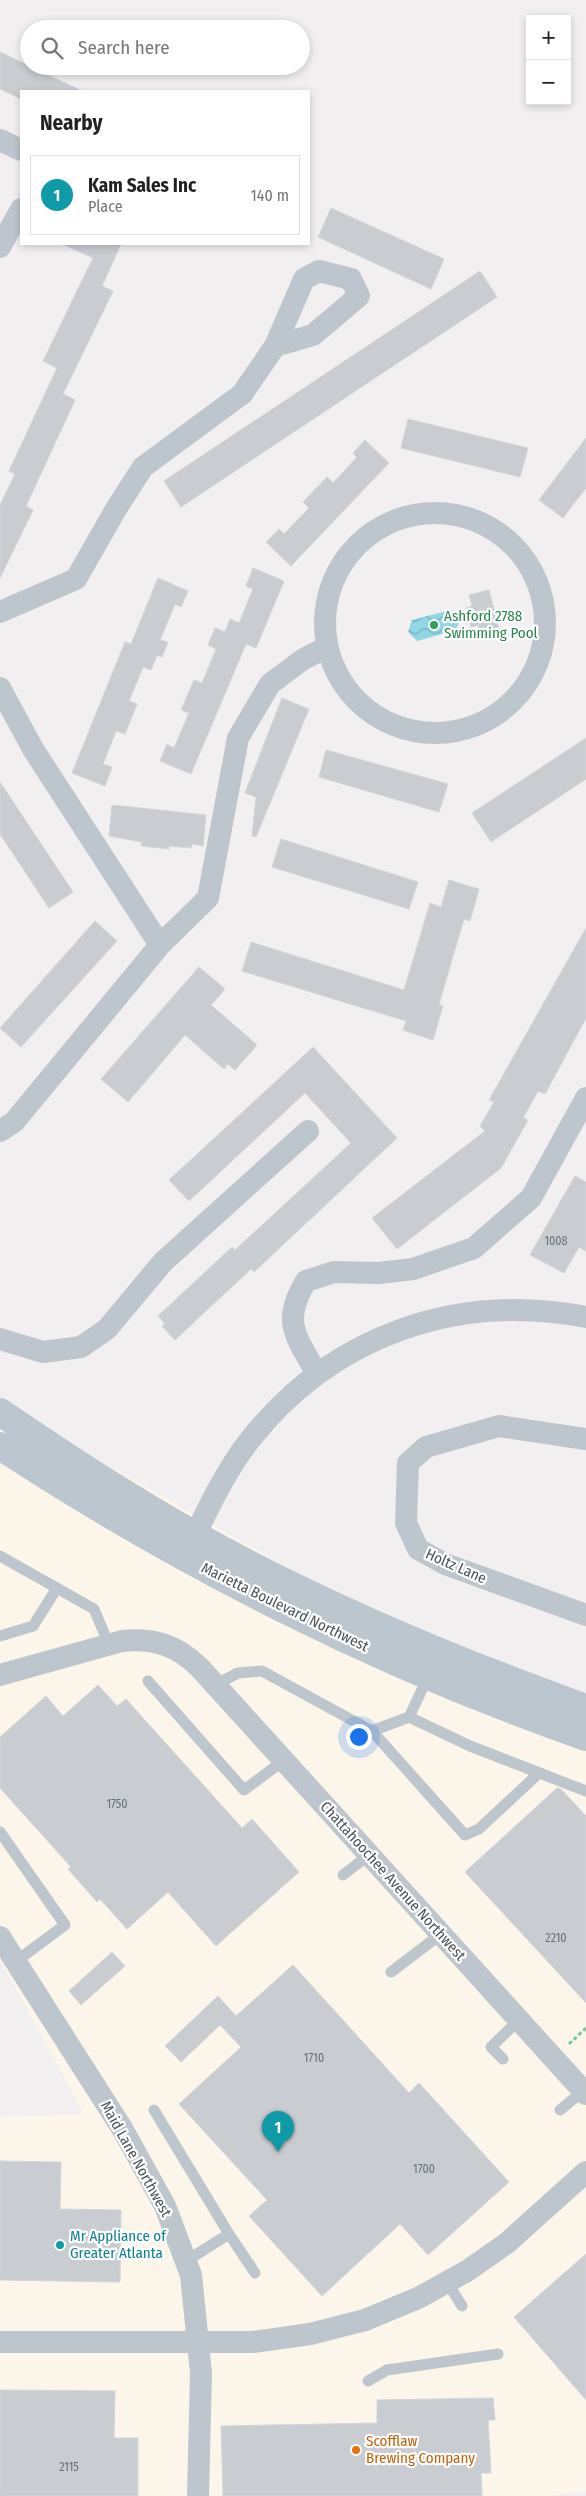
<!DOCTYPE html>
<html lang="en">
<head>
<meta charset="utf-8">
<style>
  :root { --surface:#fff; --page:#f2f2f2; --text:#222; --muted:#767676; --line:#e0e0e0; --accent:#0b8043 }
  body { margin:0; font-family:"Fira Sans Condensed",sans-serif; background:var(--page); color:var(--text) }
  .controls { position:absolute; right:15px; top:15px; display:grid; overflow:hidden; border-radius:0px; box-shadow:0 2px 8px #0003 }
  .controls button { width:45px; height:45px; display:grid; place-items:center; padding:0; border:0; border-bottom:1px solid var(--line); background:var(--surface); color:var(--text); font:25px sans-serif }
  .you { position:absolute; left:358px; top:1736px; width:18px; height:18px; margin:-12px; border:4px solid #fff; border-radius:50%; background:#1a73e8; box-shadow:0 0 0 8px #1a73e833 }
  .badge { display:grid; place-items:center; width:32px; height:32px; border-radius:50%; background:var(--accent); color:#fff; font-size:16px; font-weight:700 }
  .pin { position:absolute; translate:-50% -41px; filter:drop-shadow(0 1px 2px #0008) }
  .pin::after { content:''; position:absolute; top:26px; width:18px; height:15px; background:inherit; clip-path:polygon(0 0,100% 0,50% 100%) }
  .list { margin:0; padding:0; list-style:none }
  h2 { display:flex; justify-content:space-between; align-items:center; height:65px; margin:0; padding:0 20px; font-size:21px }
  h2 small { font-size:16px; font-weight:400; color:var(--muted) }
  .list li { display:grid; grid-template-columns:32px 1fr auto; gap:15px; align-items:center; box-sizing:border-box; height:80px; margin:0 10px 10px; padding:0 10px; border:1px solid var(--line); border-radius:0px }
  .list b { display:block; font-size:19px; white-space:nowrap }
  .list p { margin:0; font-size:16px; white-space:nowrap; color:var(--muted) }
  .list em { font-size:16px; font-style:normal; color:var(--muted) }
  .icon { flex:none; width:28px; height:28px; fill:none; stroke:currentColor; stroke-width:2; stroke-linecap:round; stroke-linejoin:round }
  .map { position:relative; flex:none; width:586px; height:2496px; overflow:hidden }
  .search { position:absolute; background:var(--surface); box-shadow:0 2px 8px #0003; left:20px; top:20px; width:290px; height:55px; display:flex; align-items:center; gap:12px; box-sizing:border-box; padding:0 18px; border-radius:28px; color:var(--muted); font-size:19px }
  .panel { position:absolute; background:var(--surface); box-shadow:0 2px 8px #0003; left:20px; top:90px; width:290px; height:155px; border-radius:0px }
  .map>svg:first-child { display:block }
  .commercial { fill:#fbf5ea }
  .water { fill:url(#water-waves) }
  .building { fill:#c9ccd1; stroke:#d3d5da }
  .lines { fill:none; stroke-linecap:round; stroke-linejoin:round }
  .path { stroke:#7bc7a0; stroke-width:3; stroke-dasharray:4 2.5; stroke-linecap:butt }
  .service { stroke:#bec6cd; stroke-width:11 }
  .minor { stroke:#bec6cd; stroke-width:22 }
  .secondary { stroke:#bcc6cf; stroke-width:28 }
  .leisure-dot { fill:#2e9e5b; stroke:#fff; stroke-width:2 }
  .culture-dot { fill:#0f9aa8; stroke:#fff; stroke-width:2 }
  .food-dot { fill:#e8710a; stroke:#fff; stroke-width:2 }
  .labels { text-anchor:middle; stroke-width:4.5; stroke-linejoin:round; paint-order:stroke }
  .number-label { font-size:12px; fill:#687178 }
  .leisure-label { font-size:15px; fill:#27864d; stroke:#fff; text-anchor:start }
  .street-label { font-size:15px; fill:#48535b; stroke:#fff }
  .culture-label { font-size:15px; fill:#0d838f; stroke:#fff; text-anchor:start }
  .food-label { font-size:15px; fill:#c56008; stroke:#fff; text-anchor:start }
</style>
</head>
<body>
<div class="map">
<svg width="586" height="2496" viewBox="0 0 586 2496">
  <defs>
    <pattern id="water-waves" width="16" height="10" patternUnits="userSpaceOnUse" patternTransform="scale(1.25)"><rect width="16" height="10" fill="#91d6e5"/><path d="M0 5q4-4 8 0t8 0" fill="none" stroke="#78b0bd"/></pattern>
  </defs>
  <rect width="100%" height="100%" fill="#f1efef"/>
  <path class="commercial" d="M0,1403L389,1626L586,1702V2492L544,2496H0V2116L84,2114L0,1960Z"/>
  <path class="water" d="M450,610L460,619L456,630L417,641L408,632L412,620Z"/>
  <path class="building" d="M0,52L29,66L82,91H21V99L0,89Z
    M331,208L444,259L431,289L318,237Z
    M62,244H121L102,286L113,291L63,394L75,400L26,506L33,510L0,578V505L15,474L9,471L57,368L43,361L93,258Z
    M480,271L497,297L181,507L164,481Z
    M408,419L528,448L520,477L401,448Z
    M586,438V488L563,518L539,500Z
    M365,440L389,463L291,566L266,542L279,529L284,534L309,508L303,502L327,477L333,483L357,457L353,453Z
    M253,568L284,581L256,648L246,644L191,774L160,761L167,744L174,748L189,713L181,710L194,680L202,683L216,649L208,645L215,628L225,632L230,619L239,623L253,589L246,586Z
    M158,578L188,591L181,607L175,604L160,640L168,642L162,657L157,655L151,670L143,667L129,701L137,704L125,734L116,731L103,764L112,767L105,786L72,773L125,642L131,644Z
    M489,590L500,633L481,638L478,625L471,627L466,608L472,606L469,595Z
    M282,698L309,709L256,837L252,836L256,797L245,793Z
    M586,738V779L491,842L472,813Z
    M326,750L448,784L439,812L319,777Z
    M0,782L73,892L49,908L0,834Z
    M112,805L206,815L203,846L192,844L191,848L169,846V849L141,846L142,842L109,836Z
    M281,839L418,882L409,909L272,867Z
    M449,880L479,889L470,921L464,919L439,1004L443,1006L433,1040L403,1030L406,1021L242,971L251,942L404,990L430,903L441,907Z
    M95,921L117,941L21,1047L0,1028Z
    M586,928V1018L545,1094L538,1091L523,1118L528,1120L501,1168L397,1249L372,1218L485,1131L480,1126L494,1102L489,1100Z
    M199,967L225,989L211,1005L257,1045L235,1070L228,1064L224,1069L185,1035L128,1102L101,1079Z
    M313,1047L397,1138L254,1272L251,1269L175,1340L162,1326L165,1324L158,1316L232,1247L235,1250L351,1143L305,1093L189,1201L169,1180Z
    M575,1176L586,1182V1251L579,1247L564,1273L530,1255Z
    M98,1685L117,1706L126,1699L242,1828L252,1819L299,1872L216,1946L168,1892L127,1929L100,1899L97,1902L90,1894L68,1869L71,1867L0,1788V1737L46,1696L63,1716Z
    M557,1788L561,1789L586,1816V2003L465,1872Z
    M112,1952L125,1966L81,2005L69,1991Z
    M293,1965L409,2093L419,2083L509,2182L428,2255L400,2224L322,2296L249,2216L267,2200L179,2104L241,2047L220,2025L181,2062L165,2046L218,1996L236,2016Z
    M0,2161L61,2162L60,2209L121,2210L120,2282L0,2280Z
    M586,2254V2400L514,2317Z
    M0,2390L115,2391L114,2438H138V2496H0Z
    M493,2398L495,2420H488L491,2473H481L482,2496H223L221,2426L377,2423V2400Z"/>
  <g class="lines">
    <path class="path" d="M569,2044L586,2028"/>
    <path class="service" d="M0,1556L94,1609L109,1645
      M0,1636L33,1626L57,1588
      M429,1675L409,1717L470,1746L586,1791
      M148,1681L244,1790L283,1761
      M215,1685L238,1673L262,1671L372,1731L409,1717
      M372,1731L465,1835L479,1829L539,1773
      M0,1832L65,1925L15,1962
      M343,1875L369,1855
      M391,1972L441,1934
      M503,2059L491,2047L519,2020
      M154,2110L229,2234L186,2261
      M560,2110L583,2091
      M229,2234L255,2273
      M447,2282L462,2306
      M368,2381L387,2370L498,2354"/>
    <path class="minor" d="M0,140L21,150
      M0,247L21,209
      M319,271L351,279L359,296L313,335L275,346L304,279Z
      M325 623a110 110 0 1 1 220 0a110 110 0 1 1-220 0Z
      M0,612L76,579L116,509L143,467L242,394L275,346
      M0,688L33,749L160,945
      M0,1131L14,1122L160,945L208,898L238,738L270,684L302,660L327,647
      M0,1339L43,1352L81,1347L107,1329L163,1262L308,1131
      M317,1374C296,1336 281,1322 306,1281L334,1272L379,1273L413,1269L474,1248L531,1198L586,1098
      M586,1439L499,1426L426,1447L408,1463L406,1523L418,1549L445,1564L586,1615
      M188,1550C206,1513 224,1473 249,1441C331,1336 456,1292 586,1317
      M0,1675L122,1641C154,1638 177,1645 200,1668L586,2094
      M0,1937L123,2130L165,2206L191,2275L201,2373L198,2496
      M0,2342H253L310,2334L365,2320L418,2298L467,2271L507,2243L586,2172"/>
    <path class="secondary" d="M0,1412C63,1455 129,1498 195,1535C320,1605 452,1660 586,1708
      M0,1446C180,1564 382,1666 586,1737"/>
  </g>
  <circle class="leisure-dot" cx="434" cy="625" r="5"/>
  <circle class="culture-dot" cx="60" cy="2245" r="5"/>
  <circle class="food-dot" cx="356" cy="2450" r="5"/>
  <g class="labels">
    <g class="number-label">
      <text x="556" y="1245">1008</text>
      <text x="117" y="1808">1750</text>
      <text x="556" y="1942">2210</text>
      <text x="314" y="2062">1710</text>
      <text x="424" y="2173">1700</text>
      <text x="69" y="2471">2115</text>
    </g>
    <g class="leisure-label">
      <text x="444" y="621">Ashford 2788<tspan x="444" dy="17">Swimming Pool</tspan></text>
    </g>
    <g class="street-label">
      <text transform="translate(456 1566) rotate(24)" y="5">Holtz Lane</text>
      <text transform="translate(285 1607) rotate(26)" y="5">Marietta Boulevard Northwest</text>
      <text transform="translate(393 1881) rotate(48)" y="5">Chattahoochee Avenue Northwest</text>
      <text transform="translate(136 2159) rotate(61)" y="5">Maid Lane Northwest</text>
    </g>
    <g class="culture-label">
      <text x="70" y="2241">Mr Appliance of<tspan x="70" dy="17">Greater Atlanta</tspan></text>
    </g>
    <g class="food-label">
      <text x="366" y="2446">Scofflaw<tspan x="366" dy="17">Brewing Company</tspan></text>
    </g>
  </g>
</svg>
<div class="controls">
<button>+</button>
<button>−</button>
</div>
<div class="you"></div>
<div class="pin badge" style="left:278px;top:2152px;background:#0f9aa8">1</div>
<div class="search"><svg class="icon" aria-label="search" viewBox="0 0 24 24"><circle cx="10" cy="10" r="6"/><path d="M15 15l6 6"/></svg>Search here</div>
<section class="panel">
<h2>Nearby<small></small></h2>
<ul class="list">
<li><span class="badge" style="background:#0f9aa8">1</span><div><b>Kam Sales Inc</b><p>Place</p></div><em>140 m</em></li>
</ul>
</section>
</div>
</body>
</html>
